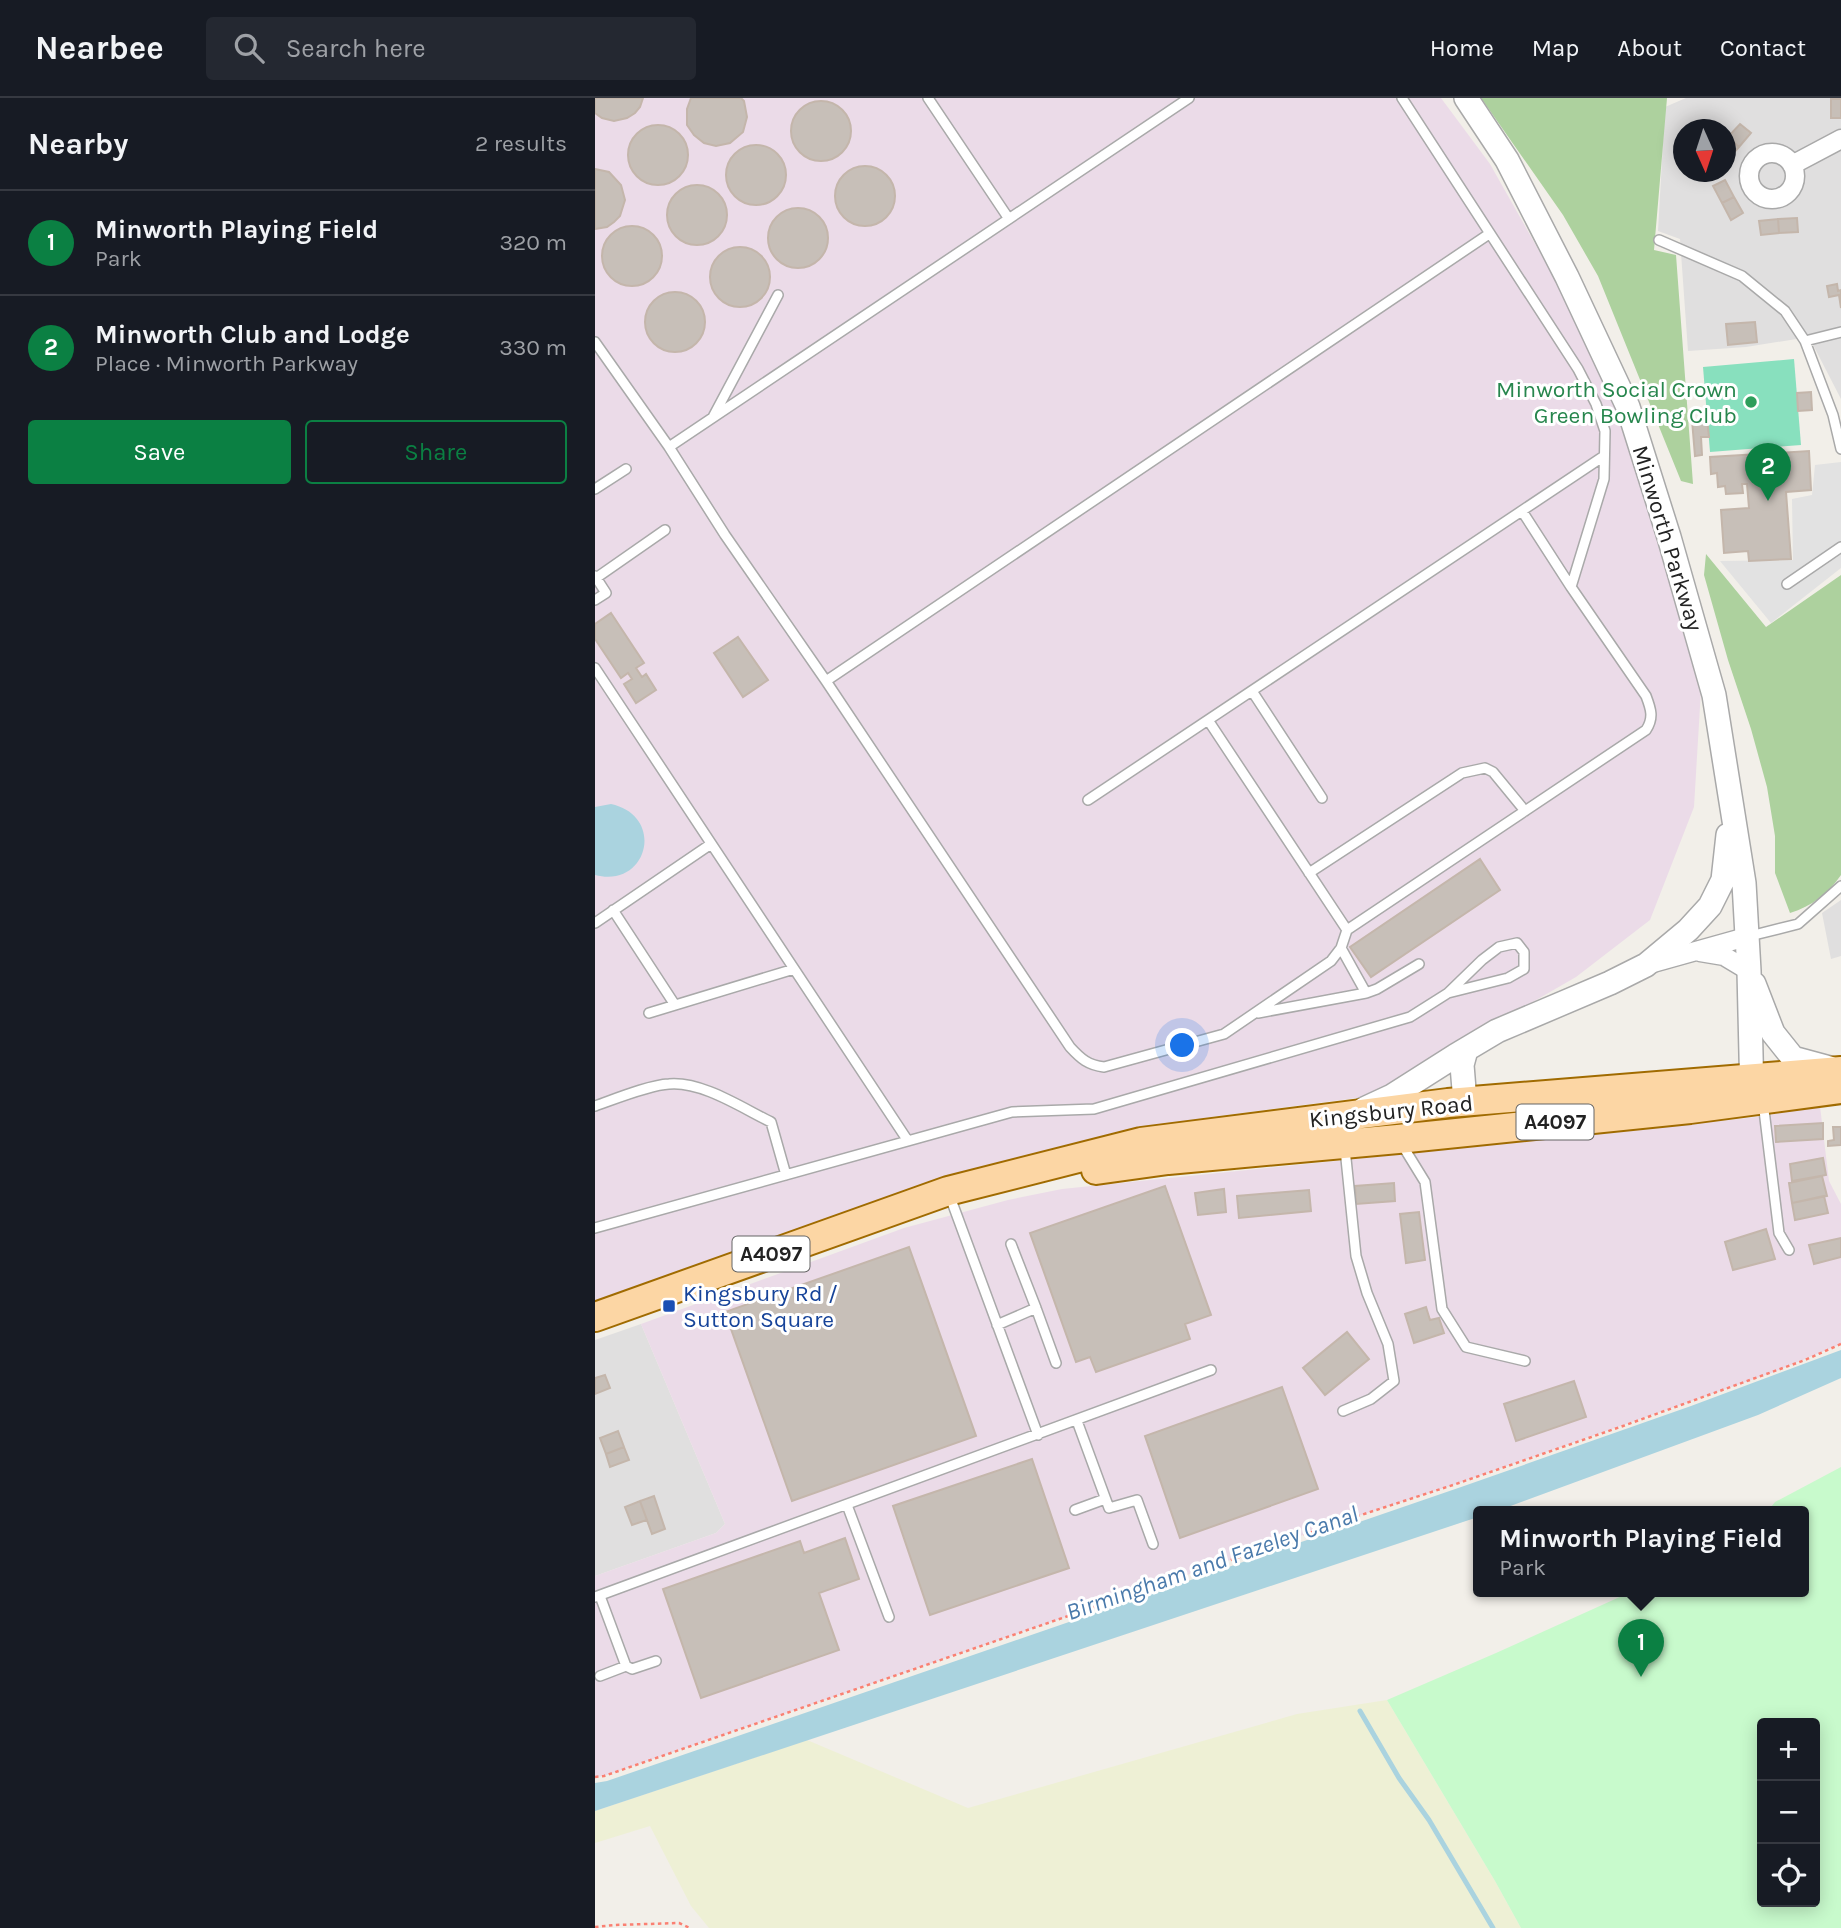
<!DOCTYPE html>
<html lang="en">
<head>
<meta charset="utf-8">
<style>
  :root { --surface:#171b24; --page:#242831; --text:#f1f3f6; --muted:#9ea1a6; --line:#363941; --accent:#0b8043 }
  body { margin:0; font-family:Karla,sans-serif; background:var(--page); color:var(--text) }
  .controls { position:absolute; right:21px; bottom:21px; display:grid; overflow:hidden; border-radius:7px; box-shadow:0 4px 18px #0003 }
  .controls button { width:63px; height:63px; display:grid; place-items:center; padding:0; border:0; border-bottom:2px solid var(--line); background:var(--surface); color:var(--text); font:35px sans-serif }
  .compass { position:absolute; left:1078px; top:21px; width:63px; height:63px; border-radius:50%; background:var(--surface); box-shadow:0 4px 18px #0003; rotate:177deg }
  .you { position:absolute; left:588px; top:948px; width:24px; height:24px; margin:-18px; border:5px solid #fff; border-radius:50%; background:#1a73e8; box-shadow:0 0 0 10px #1a73e833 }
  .badge { display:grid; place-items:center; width:46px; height:46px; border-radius:50%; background:var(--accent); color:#fff; font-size:23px; font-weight:700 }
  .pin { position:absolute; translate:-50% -58px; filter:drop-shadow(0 2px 4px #0008) }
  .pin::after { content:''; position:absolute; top:37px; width:24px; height:21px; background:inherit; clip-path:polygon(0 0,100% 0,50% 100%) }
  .popup { position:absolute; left:878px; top:1408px; width:336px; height:91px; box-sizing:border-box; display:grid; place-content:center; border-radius:7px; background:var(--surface); filter:drop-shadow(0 2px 5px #0005); font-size:23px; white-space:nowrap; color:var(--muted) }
  .popup b { font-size:26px; color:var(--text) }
  .popup::after { content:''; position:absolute; left:50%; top:100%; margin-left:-14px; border:14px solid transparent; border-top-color:var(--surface) }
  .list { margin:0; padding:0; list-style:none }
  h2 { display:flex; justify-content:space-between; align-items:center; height:91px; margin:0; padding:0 28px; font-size:30px }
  h2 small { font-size:23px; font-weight:400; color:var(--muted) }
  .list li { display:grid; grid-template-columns:46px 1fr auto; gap:21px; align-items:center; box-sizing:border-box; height:105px; padding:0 28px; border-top:2px solid var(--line) }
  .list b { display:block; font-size:26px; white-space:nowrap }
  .list p { margin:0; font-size:23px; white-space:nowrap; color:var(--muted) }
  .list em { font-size:23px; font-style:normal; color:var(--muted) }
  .actions { display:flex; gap:14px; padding:21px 28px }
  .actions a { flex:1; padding:16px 0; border:2px solid var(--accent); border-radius:7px; text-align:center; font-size:24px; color:var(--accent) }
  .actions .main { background:var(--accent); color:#fff }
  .icon { flex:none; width:38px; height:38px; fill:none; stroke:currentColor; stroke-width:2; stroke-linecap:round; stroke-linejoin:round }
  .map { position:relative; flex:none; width:1246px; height:1830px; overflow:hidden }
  header { display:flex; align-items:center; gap:42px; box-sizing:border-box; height:98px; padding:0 35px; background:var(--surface); border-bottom:2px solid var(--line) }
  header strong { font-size:33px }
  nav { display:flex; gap:38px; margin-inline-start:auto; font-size:24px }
  .search { width:490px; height:63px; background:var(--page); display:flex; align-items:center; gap:18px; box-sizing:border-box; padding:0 24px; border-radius:7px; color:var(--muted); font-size:26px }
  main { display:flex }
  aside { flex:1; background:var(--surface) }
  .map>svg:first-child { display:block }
  .residential { fill:#e0dfdf; fill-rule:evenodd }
  .industrial { fill:#ebdbe8 }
  .farmland { fill:#eef0d5 }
  .forest { fill:#add19e }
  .park { fill:#c8facc; fill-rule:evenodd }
  .pitch { fill:#88e0be }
  .parking { fill:#e2e2e2 }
  .water { fill:#aad3df }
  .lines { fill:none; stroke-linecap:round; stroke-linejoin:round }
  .stream { stroke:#aad3df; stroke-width:5 }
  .building { fill:#c7bfb8; stroke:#c4b6ab; stroke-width:2 }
  .service-casing { stroke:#a9a9a9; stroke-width:12 }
  .minor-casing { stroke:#a9a9a9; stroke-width:21 }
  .tertiary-casing { stroke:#a9a9a9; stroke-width:26 }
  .primary-casing { stroke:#a06b00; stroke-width:32 }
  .path { stroke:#fa8072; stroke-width:2.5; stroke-dasharray:3.5 3.5; stroke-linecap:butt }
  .service { stroke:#fff; stroke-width:9 }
  .minor { stroke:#fff; stroke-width:18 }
  .tertiary { stroke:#fff; stroke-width:23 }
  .primary { stroke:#fcd6a4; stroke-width:28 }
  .leisure-dot { fill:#2e9e5b; stroke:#fff; stroke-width:2.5 }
  .transit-dot { fill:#1a4fb4; stroke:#fff; stroke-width:2.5 }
  .labels { text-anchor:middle; stroke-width:6; stroke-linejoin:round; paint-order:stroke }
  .shield { fill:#fff; stroke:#646464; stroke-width:2 }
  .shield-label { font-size:21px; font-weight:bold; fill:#222 }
  .leisure-label { font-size:23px; fill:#27864d; stroke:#fff; text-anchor:end }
  .street-label { font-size:23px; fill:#222; stroke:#fff }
  .transit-label { font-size:23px; fill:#164399; stroke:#fff; text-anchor:start }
  .water-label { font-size:24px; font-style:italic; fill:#4a7aab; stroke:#fff }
</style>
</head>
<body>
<header>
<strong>Nearbee</strong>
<div class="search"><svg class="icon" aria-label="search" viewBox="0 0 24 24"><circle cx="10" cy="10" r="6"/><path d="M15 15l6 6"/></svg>Search here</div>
<nav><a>Home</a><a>Map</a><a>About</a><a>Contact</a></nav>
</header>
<main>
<aside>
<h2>Nearby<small>2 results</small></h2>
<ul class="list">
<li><span class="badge">1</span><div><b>Minworth Playing Field</b><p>Park</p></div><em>320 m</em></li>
<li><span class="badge">2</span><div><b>Minworth Club and Lodge</b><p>Place · Minworth Parkway</p></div><em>330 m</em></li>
</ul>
<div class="actions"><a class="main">Save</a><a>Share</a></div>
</aside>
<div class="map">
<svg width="1246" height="1830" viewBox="0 0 1246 1830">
  <rect width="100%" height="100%" fill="#f2efe9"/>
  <path class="residential" d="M1091,0H1246V301L1214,239L1151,249L1093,253L1085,141L1063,133L1070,9ZM1088,32H1130V74H1088Z
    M1246,802V858L1236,861L1227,815Z
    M46,1226L130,1426L121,1435L0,1478V1242Z"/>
  <path class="industrial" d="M0,0H846L895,66L961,183L1023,311L1106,592L1099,709L1055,822L981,879L889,932L792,996L616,1019L352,1082L0,1204Z
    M1225,1008L1233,1075L1234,1083L1246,1106V1246L1179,1274L858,1387L772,1415L9,1678L0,1679V1478L121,1435L130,1426L46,1226L309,1130L413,1102L467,1091L1054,1031L1161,1019Z"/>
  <path class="farmland" d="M792,1602L900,1783L926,1830H114L96,1808L55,1728L0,1745V1713L212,1642L373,1710L702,1616Z"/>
  <path class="forest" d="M886,0H1072L1059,152L1081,157L1098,386L1086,383L1003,178L968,117Z
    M1111,456L1171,529L1246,477V777C1233,796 1217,808 1195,815L1180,775V738L1172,689L1156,631L1133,562L1109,477Z"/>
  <path class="park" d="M1246,1369V1830H926L900,1783L792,1602L901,1555L1038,1493H1209V1413H1173L1180,1404ZM1167,1625H1220V1804H1167Z"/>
  <path class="pitch" d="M1199,261L1206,347L1115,354L1108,269Z"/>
  <path class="parking" d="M1246,364V470L1176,525L1125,463L1198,462L1197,401L1217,397L1220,367Z"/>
  <path class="water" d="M16,706C71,718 53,791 0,777V709Z
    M1246,1252V1280L1163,1317L902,1413H883V1419L0,1713V1685L12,1683L869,1388L1096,1308Z"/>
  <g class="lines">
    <path class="stream" d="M765,1613L804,1680L834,1722L898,1830"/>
  </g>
  <path class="building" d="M0,0H48L45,9L40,15L32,20L19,23L7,20L0,15Z
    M96,0H146L149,3L152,19L148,34L135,45L121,48L109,45L99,37L92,27V11Z
    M1236,1H1246V20H1236Z
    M196 33a30 30 0 1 1 60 0a30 30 0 1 1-60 0Z
    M1145,26L1156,35L1144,49L1133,39Z
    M33 57a30 30 0 1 1 60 0a30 30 0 1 1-60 0Z
    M1133,39L1144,49L1132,62L1130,61V43Z
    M131 77a30 30 0 1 1 60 0a30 30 0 1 1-60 0Z
    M240 98a30 30 0 1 1 60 0a30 30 0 1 1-60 0Z
    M0,71L14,74L26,87L30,102L25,118L19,124L12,129L0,131Z
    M1130,82L1139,99L1127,105L1118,88Z
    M72 117a30 30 0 1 1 60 0a30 30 0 1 1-60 0Z
    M1139,99L1148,115L1136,122L1127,105Z
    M173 140a30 30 0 1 1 60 0a30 30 0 1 1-60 0Z
    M1202,120L1203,134L1184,135L1183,121Z
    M1183,121L1184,135L1166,137L1164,123Z
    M7 158a30 30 0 1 1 60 0a30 30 0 1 1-60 0Z
    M115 179a30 30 0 1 1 60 0a30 30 0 1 1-60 0Z
    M1242,186L1243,193L1246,192V210L1244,197L1234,199L1232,188Z
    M50 224a30 30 0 1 1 60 0a30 30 0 1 1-60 0Z
    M1160,224L1162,244L1133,247L1131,226Z
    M1216,294L1217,312L1203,313L1202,295Z
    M1112,321L1114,339H1106L1107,357L1100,358L1097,322Z
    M1214,353L1216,392L1191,394L1196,461L1154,463L1153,453L1129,455L1126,412L1154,410L1152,386H1147L1148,395L1131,396L1130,388L1123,389L1122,375L1116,376L1115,359Z
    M16,515L49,565L41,570L47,579L51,576L61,592L41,605L29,586L37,581L33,575L26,580L0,541V526Z
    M143,539L173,582L148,599L119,555Z
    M885,761L905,792L776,879L755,849Z
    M1228,1025V1041L1181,1044L1180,1028Z
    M1238,1029H1246V1047L1233,1048V1043L1239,1042Z
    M1228,1060L1231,1077L1197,1083L1195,1066Z
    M1227,1078L1232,1098L1197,1105L1194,1085Z
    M799,1085L800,1103L761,1106L760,1088Z
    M570,1088L616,1217L590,1226L595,1241L501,1274L495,1259L481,1264L435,1135Z
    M629,1091L631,1114L603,1117L600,1095Z
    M714,1092L716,1113L644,1120L642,1098Z
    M1229,1098L1233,1115L1200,1122L1197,1105Z
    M824,1114L830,1162L811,1165L805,1116Z
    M1171,1131L1180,1161L1138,1172L1130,1144Z
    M1246,1140V1159L1219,1166L1214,1147Z
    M314,1149L381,1338L197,1403L130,1214Z
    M831,1209L835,1222L844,1220L849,1235L819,1245L810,1216Z
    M752,1234L774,1261L730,1297L708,1270Z
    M10,1277L15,1290L0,1296V1280Z
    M979,1283L991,1319L921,1343L909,1306Z
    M687,1289L723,1391L585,1440L550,1338Z
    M23,1333L29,1349L11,1356L5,1340Z
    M29,1349L34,1362L15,1369L11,1356Z
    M437,1361L474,1470L335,1517L298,1408Z
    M59,1398L70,1431L57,1436L45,1403Z
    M45,1403L52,1422L37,1427L30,1409Z
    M250,1440L264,1481L224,1495L244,1552L106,1600L68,1491L205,1443L209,1455Z"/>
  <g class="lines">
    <defs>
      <path id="service" d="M333,0L414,121
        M1064,142L1147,178L1190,213L1210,243L1238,317L1246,351
        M1210,243L1246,234
        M0,244L74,349L130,437L231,583L475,949C486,961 493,967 509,969L629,936L736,863L746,850L752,832L1051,632C1059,620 1056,611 1051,598L976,489L1009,381L1010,333L1001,306L983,271L807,0
        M118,319L183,197
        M74,349L594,0
        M0,391L31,371
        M927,413L976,489
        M0,478L11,495L0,502
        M1,480L70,432
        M1192,486L1246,449
        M0,570L313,1043
        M231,583L894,136
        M657,593L727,700
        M613,622L752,832
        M493,702L1009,358
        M714,775L867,675L890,670L898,674L930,713
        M18,812L80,907
        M0,825L116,746
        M1155,838L1203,826L1246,788
        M746,850L771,895L782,891L824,866
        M54,915L199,871
        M663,915L771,895
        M1168,1004L1184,1135L1194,1152
        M0,1008C20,1001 54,987 74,986C107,983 147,1010 176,1024L191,1077
        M806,1045L830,1084L847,1211L871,1249L930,1263
        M354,1096L443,1337
        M0,1130L417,1014L499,1011L815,919L853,895L887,862L904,849L922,845L929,854V871L913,880L853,895
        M416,1146L441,1210
        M402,1227L441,1210L461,1265
        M748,1313L776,1301L799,1283L793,1246L772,1195L761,1158L750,1051
        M482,1323L514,1410L542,1402L558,1446
        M252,1407L294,1519
        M480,1412L510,1401
        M0,1499L616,1272
        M31,1568L37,1571L61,1563
        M5,1578L31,1568L5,1498"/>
      <path id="minor" d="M1154 78a23 23 0 1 1 46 0a23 23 0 1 1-46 0Z
        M1197,67L1246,41
        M1105,854L1129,858L1154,873
        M1058,865L1151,839"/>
      <path id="tertiary" d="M871,0L912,62L972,179L1033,309L1074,439L1119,597L1149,785L1154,873L1157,998
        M1159,886L1178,935L1198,960L1235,970
        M870,1004L867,967L871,952
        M769,1011L797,998L860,958L902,933L1015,885L1051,867L1093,832L1115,808L1128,782L1133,737"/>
      <path id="primary" d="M501,1072L573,1062L803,1041L1095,1011L1246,991
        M0,1219L353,1093L546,1044L853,1005L1246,973"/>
    </defs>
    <use href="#service" class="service-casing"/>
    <use href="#minor" class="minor-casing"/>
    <use href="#tertiary" class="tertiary-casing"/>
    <use href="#primary" class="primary-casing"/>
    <path class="path" d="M0,1679L9,1678L772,1415L858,1387L1028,1328L1210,1262L1246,1246
      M0,1829L20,1827L84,1825L95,1830"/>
    <use href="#service" class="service"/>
    <use href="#minor" class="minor"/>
    <use href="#tertiary" class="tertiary"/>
    <use href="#primary" class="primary"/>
  </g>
  <circle class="leisure-dot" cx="1156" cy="304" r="7"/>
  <rect class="transit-dot" x="67" y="1201" width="14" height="14" rx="3.5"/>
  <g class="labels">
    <g class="shield">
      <rect x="921.5" y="1006.5" width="77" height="35" rx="5"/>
      <rect x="137.5" y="1138.5" width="77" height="35" rx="5"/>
    </g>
    <g class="shield-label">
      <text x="960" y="1031">A4097</text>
      <text x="176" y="1163">A4097</text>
    </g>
    <g class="leisure-label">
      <text x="1142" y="299">Minworth Social Crown<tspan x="1142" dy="26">Green Bowling Club</tspan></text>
    </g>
    <g class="street-label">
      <text transform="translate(1073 440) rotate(73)" y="8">Minworth Parkway</text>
      <text transform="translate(796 1013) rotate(-6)" y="8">Kingsbury Road</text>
    </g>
    <g class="transit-label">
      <text x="88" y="1203">Kingsbury Rd /<tspan x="88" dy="26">Sutton Square</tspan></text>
    </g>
    <g class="water-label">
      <text transform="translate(617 1465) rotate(-19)" y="8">Birmingham and Fazeley Canal</text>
    </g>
  </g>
</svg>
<div class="controls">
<button>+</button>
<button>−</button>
<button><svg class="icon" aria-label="locate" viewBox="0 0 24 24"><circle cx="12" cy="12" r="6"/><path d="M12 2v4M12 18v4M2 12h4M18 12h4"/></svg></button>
</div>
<svg class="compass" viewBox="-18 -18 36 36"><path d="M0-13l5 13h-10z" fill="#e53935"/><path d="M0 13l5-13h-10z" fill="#9ea1a6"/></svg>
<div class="you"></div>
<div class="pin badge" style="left:1046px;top:1579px">1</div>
<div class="popup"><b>Minworth Playing Field</b>Park</div>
<div class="pin badge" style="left:1173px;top:403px">2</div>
</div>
</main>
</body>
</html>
